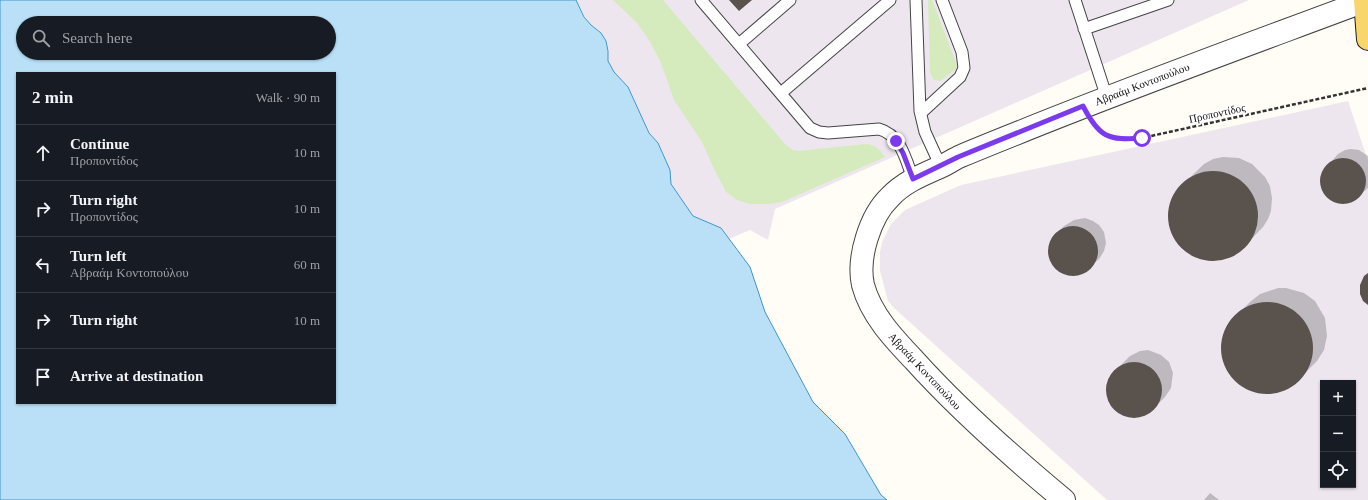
<!DOCTYPE html>
<html lang="en">
<head>
<meta charset="utf-8">
<style>
  :root { --surface:#171b24; --page:#20242c; --text:#f1f3f6; --muted:#9ea1a6; --line:#363941 }
  body { margin:0; font-family:Georgia,serif; background:var(--page); color:var(--text) }
  .controls { position:absolute; right:12px; bottom:12px; display:grid; overflow:hidden; border-radius:0px; box-shadow:0 1px 3px #0004 }
  .controls button { width:36px; height:36px; display:grid; place-items:center; padding:0; border:0; border-bottom:1px solid var(--line); background:var(--surface); color:var(--text); font:20px sans-serif }
  .stop { position:absolute; width:12px; height:12px; margin:-9px; border:3px solid #7c3aed; border-radius:50%; background:#fff }
  .stop.end { background:#7c3aed; border-color:#fff; box-shadow:0 1px 4px #0008 }
  .list { margin:0; padding:0; list-style:none }
  h2 { display:flex; justify-content:space-between; align-items:center; height:52px; margin:0; padding:0 16px; font-size:17px }
  h2 small { font-size:13px; font-weight:400; color:var(--muted) }
  .list li { display:grid; grid-template-columns:26px 1fr auto; gap:12px; align-items:center; box-sizing:border-box; height:56px; padding:0 16px; border-top:1px solid var(--line) }
  .list b { display:block; font-size:15px; white-space:nowrap }
  .list p { margin:0; font-size:13px; white-space:nowrap; color:var(--muted) }
  .list em { font-size:13px; font-style:normal; color:var(--muted) }
  .icon { flex:none; width:22px; height:22px; fill:none; stroke:currentColor; stroke-width:2; stroke-linecap:round; stroke-linejoin:round }
  .map { position:relative; flex:none; width:1368px; height:500px; overflow:hidden }
  .search { position:absolute; background:var(--surface); box-shadow:0 1px 3px #0004; left:16px; top:16px; width:320px; height:44px; display:flex; align-items:center; gap:10px; box-sizing:border-box; padding:0 14px; border-radius:22px; color:var(--muted); font-size:15px }
  .panel { position:absolute; background:var(--surface); box-shadow:0 1px 3px #0004; left:16px; top:72px; width:320px; height:332px; border-radius:0px }
  .map>svg:first-child { display:block }
  .industrial { fill:#eee6ef; fill-rule:evenodd }
  .green { fill:#d5ebbd }
  .water { fill:#b9e0f7; stroke:#3f96cf; fill-rule:evenodd }
  .shadow { fill:#0003 }
  .building { fill:#5a524d }
  .lines { fill:none; stroke-linecap:round; stroke-linejoin:round }
  .lane-casing { stroke:#444; stroke-width:13 }
  .street-casing { stroke:#444; stroke-width:24 }
  .primary-casing { stroke:#222; stroke-width:24 }
  .path { stroke:#333; stroke-width:2.5; stroke-dasharray:4 2; stroke-linecap:butt }
  .lane { stroke:#fff; stroke-width:11 }
  .street { stroke:#fff; stroke-width:22 }
  .primary { stroke:#f9d66b; stroke-width:22 }
  .route { stroke:#7c3aed; stroke-width:5 }
  .labels { text-anchor:middle; stroke-width:4; stroke-linejoin:round; paint-order:stroke }
  .street-label { font-size:11px; fill:#111; stroke:#fff }
</style>
</head>
<body>
<div class="map">
<svg width="1368" height="500" viewBox="0 0 1368 500">
  <rect width="100%" height="100%" fill="#fffdf5"/>
  <path class="industrial" d="M576,0H1249L775,209L768,240L750,230L729,239L721,228L693,216L670,183V170L658,143L649,133L628,87L614,72L608,61V51L606,41L601,33L591,25L585,17Z
    M1348,101L1368,161V500H1107L894,308L888,301L880,271V252L882,242L891,224L905,210L961,185ZM1323,383H1353V485H1323Z"/>
  <path class="green" d="M613,0H663L785,144L793,150L798,151L866,144C875,145 880,149 885,157L782,202L770,204H750L737,200L726,192L715,171L702,142L674,100L661,63L649,40L637,23Z
    M928,0H932L957,65L956,69L940,81L934,80L932,77L930,72Z"/>
  <path class="water" d="M0,0H576L584,17L591,25L601,33L606,41L608,51V61L614,72L628,87L649,133L658,143L670,170L671,184L693,216L721,228L750,267L765,312L813,402L845,434L881,495L887,500H0ZM23,23H329V53H23ZM17,73H335V403H17Z"/>
  <path class="shadow" d="M1351,149L1359,150L1368,156V188L1352,202L1342,203L1332,200L1323,192L1320,180L1324,170L1338,154L1345,150Z
    M1223,157L1239,158L1252,164L1265,177L1270,186L1272,198L1271,211L1268,219L1263,227L1238,253L1223,259L1212,261L1200,259L1184,250L1178,244L1173,235L1170,227L1169,213L1172,198L1179,188L1204,164L1213,159Z
    M1085,218L1093,221L1099,225L1104,232L1106,243L1104,251L1099,259L1084,272L1073,275L1065,273L1056,267L1050,256V248L1051,242L1056,234L1064,226L1074,220Z
    M1278,288H1286L1304,293L1315,301L1325,318L1327,336L1324,350L1317,361L1293,385L1280,392L1269,393L1258,392L1244,387L1234,379L1225,363L1222,353L1223,340L1226,329L1235,317L1250,302L1260,294Z
    M1148,350L1161,355L1169,362L1173,373L1171,388L1165,397L1152,410L1143,416L1131,417L1120,413L1109,402L1107,393L1108,383L1111,375L1130,356L1140,351Z
    M1210,493L1219,500H1204Z"/>
  <path class="building" d="M729,0H752L739,11Z
    M1320 181a23 23 0 1 1 46 0a23 23 0 1 1-46 0Z
    M1168 216a45 45 0 1 1 90 0a45 45 0 1 1-90 0Z
    M1048 251a25 25 0 1 1 50 0a25 25 0 1 1-50 0Z
    M1368,273V305L1363,301L1360,294V285L1364,276Z
    M1221 348a46 46 0 1 1 92 0a46 46 0 1 1-92 0Z
    M1106 390a28 28 0 1 1 56 0a28 28 0 1 1-56 0Z"/>
  <g class="lines">
    <defs>
      <path id="lane" d="M701,0L810,128L819,132L828,133L879,129C901,135 906,160 913,179
        M916,0L920,111L925,132L941,167
        M1075,0L1107,98
        M1084,29L1168,0
        M739,44L790,0
        M781,93L890,0
        M921,113L960,77L964,68L962,52L942,0"/>
      <path id="street" d="M1064,500C1011,456 960,411 914,360C894,339 871,315 863,285C857,258 870,216 890,197C904,182 922,175 940,167C947,164 954,159 961,156C980,148 1000,140 1020,132C1134,86 1250,44 1365,1"/>
      <path id="primary" d="M1365,0L1368,39"/>
    </defs>
    <use href="#lane" class="lane-casing"/>
    <use href="#street" class="street-casing"/>
    <use href="#primary" class="primary-casing"/>
    <path class="path" d="M1095,126C1107,140 1125,139 1142,138L1368,88"/>
    <use href="#lane" class="lane"/>
    <use href="#street" class="street"/>
    <use href="#primary" class="primary"/>
  </g>
  <g class="lines">
    <path class="route" d="M896,141L903,153L913,179L958,157L1083,106C1099,137 1108,141 1142,138"/>
  </g>
  <g class="labels">
    <g class="street-label">
      <text transform="translate(1142 84) rotate(-21)" y="4">Αβραάμ Κοντοπούλου</text>
      <text transform="translate(1217 113) rotate(-12)" y="4">Προποντίδος</text>
      <text transform="translate(925 371) rotate(47)" y="4">Αβραάμ Κοντοπούλου</text>
    </g>
  </g>
</svg>
<div class="controls">
<button>+</button>
<button>−</button>
<button><svg class="icon" aria-label="locate" viewBox="0 0 24 24"><circle cx="12" cy="12" r="6"/><path d="M12 2v4M12 18v4M2 12h4M18 12h4"/></svg></button>
</div>
<div class="stop" style="left:1142px;top:138px"></div>
<div class="stop end" style="left:896px;top:141px"></div>
<div class="search"><svg class="icon" aria-label="search" viewBox="0 0 24 24"><circle cx="10" cy="10" r="6"/><path d="M15 15l6 6"/></svg>Search here</div>
<section class="panel">
<h2>2 min<small>Walk · 90 m</small></h2>
<ul class="list">
<li><svg class="icon" aria-label="ahead" viewBox="0 0 24 24"><path d="M12 20V5M6 11l6-6 6 6"/></svg><div><b>Continue</b><p>Προποντίδος</p></div><em>10 m</em></li>
<li><svg class="icon" aria-label="right" viewBox="0 0 24 24"><path d="M7 20v-9h11M14 6l5 5-5 5"/></svg><div><b>Turn right</b><p>Προποντίδος</p></div><em>10 m</em></li>
<li><svg class="icon" aria-label="left" viewBox="0 0 24 24"><path d="M17 20v-9H6M10 6l-5 5 5 5"/></svg><div><b>Turn left</b><p>Αβραάμ Κοντοπούλου</p></div><em>60 m</em></li>
<li><svg class="icon" aria-label="right" viewBox="0 0 24 24"><path d="M7 20v-9h11M14 6l5 5-5 5"/></svg><div><b>Turn right</b></div><em>10 m</em></li>
<li><svg class="icon" aria-label="arrive" viewBox="0 0 24 24"><path d="M6 21V4h12l-3 4 3 4H6"/></svg><div><b>Arrive at destination</b></div></li>
</ul>
</section>
</div>
</body>
</html>
